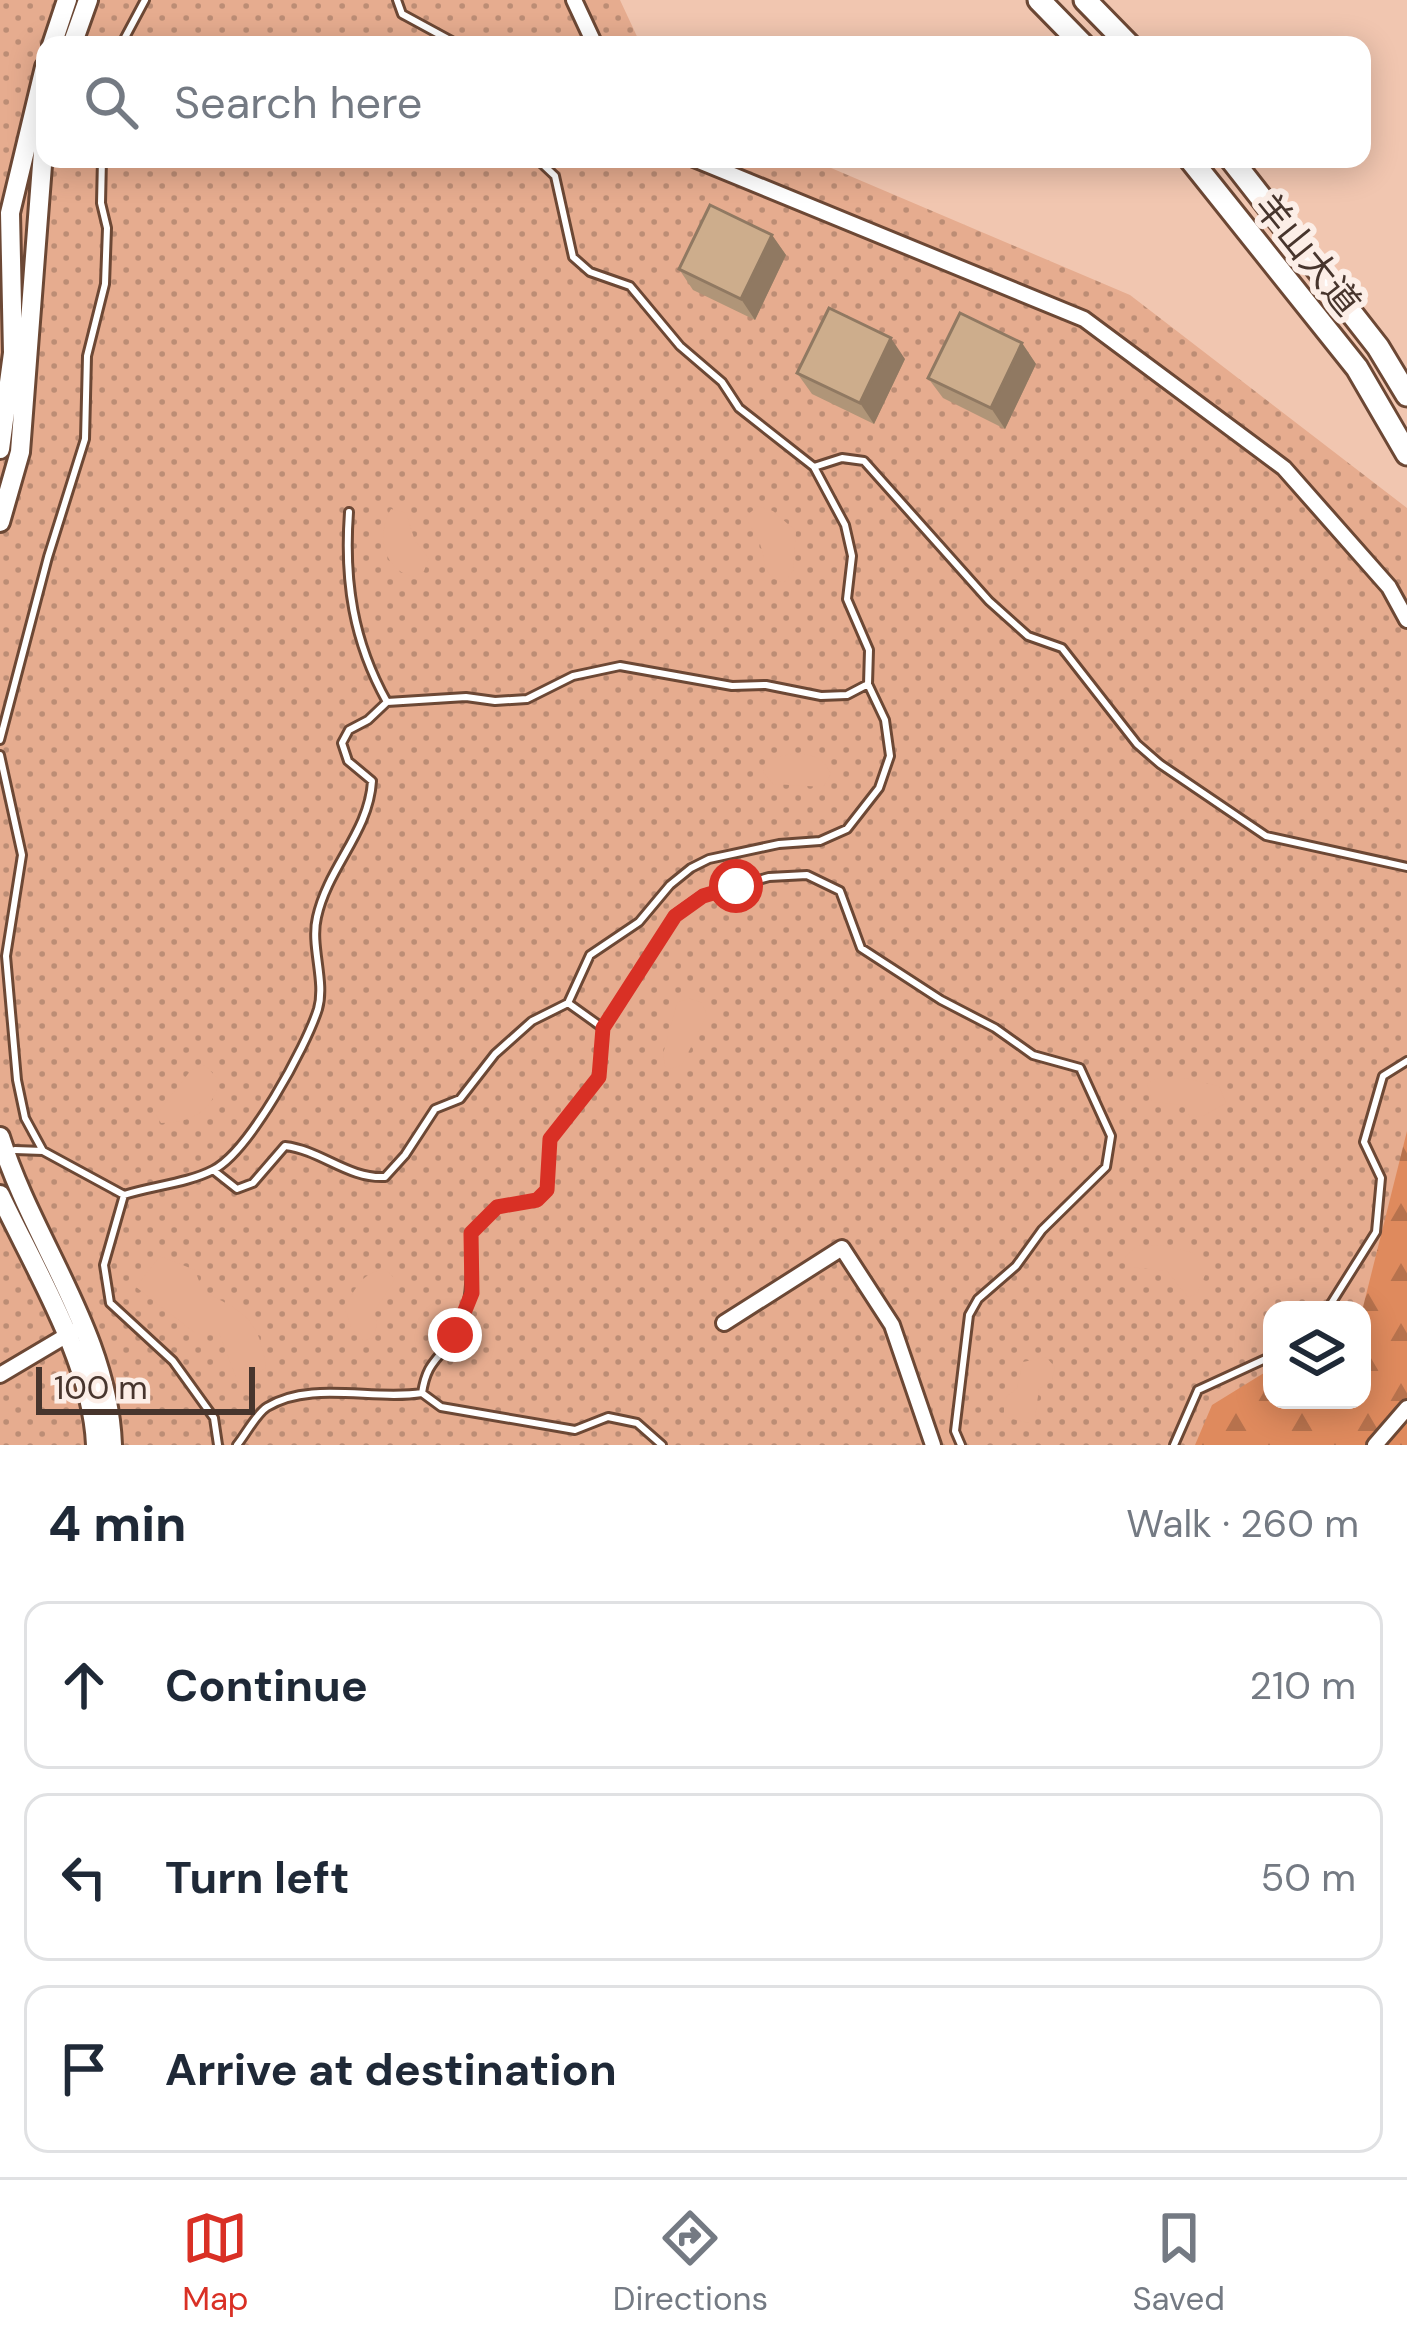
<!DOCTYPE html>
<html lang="en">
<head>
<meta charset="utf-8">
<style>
  :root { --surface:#fff; --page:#f2f2f3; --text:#1f2937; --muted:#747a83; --line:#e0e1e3; --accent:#d93025 }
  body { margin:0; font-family:"DM Sans","Noto Sans SC",sans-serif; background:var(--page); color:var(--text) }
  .controls { position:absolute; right:36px; bottom:36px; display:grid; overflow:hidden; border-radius:24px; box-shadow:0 6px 30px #0003 }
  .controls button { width:108px; height:108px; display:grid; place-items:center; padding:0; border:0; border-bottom:3px solid var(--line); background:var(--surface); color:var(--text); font:60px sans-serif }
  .scale { position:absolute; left:36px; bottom:30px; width:219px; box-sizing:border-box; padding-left:12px; border:6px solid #47352d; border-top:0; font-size:33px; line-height:42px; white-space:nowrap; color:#47352d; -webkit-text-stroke:9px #fceee7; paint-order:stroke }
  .stop { position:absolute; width:36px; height:36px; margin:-27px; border:9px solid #d93025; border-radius:50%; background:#fff }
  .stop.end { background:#d93025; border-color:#fff; box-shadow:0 3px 12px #0008 }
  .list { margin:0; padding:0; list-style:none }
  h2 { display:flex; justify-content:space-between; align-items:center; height:156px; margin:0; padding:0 48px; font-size:51px }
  h2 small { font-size:39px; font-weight:400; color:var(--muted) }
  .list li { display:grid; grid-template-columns:78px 1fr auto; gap:36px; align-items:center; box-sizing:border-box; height:168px; margin:0 24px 24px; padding:0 24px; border:3px solid var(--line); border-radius:24px }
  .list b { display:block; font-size:45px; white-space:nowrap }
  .list em { font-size:39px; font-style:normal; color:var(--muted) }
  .icon { flex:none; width:66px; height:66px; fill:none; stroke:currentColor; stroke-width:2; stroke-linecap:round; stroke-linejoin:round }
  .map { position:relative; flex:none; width:1407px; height:1445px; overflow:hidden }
  .search { position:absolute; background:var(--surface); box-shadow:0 6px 30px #0003; left:36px; right:36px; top:36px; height:132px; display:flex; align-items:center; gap:30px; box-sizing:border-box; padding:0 42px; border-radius:24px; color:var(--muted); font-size:45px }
  .sheet { height:732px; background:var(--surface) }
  nav { display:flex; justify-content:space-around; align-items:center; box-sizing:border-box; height:168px; border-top:3px solid var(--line); background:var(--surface); font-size:33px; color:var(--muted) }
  nav a { display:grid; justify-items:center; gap:6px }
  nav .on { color:var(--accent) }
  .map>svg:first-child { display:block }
  .grass { fill:url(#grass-dots); fill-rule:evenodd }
  .forest { fill:url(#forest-firs) }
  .garden { fill:#e6ac8f }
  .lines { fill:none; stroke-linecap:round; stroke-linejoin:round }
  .lane-casing { stroke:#6c4835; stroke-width:12 }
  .street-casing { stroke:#6c4835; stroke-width:20 }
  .secondary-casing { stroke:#6c4835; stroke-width:24 }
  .primary-casing { stroke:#6c4835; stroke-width:27 }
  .lane { stroke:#fff; stroke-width:6 }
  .street { stroke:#fff; stroke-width:14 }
  .secondary { stroke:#fff; stroke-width:18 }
  .primary { stroke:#fff; stroke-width:21 }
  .wall { fill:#b09578 }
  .shaded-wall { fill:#907962 }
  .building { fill:#cdad8c; stroke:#907962; stroke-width:3 }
  .route { stroke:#d93025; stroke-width:15 }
  .labels { text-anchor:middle; stroke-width:12; stroke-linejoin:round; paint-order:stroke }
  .street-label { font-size:36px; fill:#47352d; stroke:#fceee7 }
</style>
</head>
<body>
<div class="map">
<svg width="1407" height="1445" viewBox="0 0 1407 1445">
  <defs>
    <pattern id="grass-dots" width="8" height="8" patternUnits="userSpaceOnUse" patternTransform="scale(3)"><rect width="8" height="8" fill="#e6ac8f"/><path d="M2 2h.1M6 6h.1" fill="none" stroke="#bc8d75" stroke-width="1.8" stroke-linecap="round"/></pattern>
    <pattern id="forest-firs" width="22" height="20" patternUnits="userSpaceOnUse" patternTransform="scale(3)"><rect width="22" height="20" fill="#df8a5d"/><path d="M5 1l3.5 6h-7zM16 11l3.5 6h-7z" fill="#b7724d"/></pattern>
  </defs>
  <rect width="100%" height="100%" fill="#f1c6b0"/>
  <path class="grass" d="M0,0H620L641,45H45V159H810L1130,295L1407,508V1445H0ZM1272,1310H1362V1400H1272Z"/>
  <path class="forest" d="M1407,1131V1445H1195L1212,1405L1272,1368V1400H1362V1311Z"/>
  <path class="garden" d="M758,506L773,511L796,531L793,571L784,583C761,575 767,564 760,544C757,535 750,526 745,517Z
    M391,509L406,513L415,541L429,558L424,571L414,577C383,571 376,534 391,509Z
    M796,753C814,755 823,758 831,774L823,787L773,784L763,772L766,759Z
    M689,998L702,1003L707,1015L682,1065L670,1069L665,1066L663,1054L677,1003Z
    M205,1065L219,1080C214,1111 191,1123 161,1123L156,1115L191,1070Z
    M1158,1078H1184L1219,1086L1226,1103L1205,1115L1190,1118L1185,1105L1152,1102L1147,1084Z
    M1160,1245L1194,1253L1205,1275L1197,1294L1188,1297L1167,1271L1130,1267L1125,1257L1137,1246Z
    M160,1256L195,1270L203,1292C245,1311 260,1321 266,1368L239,1385L219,1333H195L136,1287Z
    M386,1269L395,1279L374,1312L377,1324L373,1338L363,1340L351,1328L345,1308C356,1287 362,1272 386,1269Z
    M1046,1357L1055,1367L1052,1380L1039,1389L1035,1417L1029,1423L1004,1417V1399L1017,1388L1023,1362Z"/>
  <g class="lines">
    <defs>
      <path id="lane" d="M397,0L402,14L459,45
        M121,45L145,0
        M537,159L555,176L573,257L590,272L630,286L680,346L722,382L739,408L814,467L842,458L864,461L989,601L1028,636L1062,648L1137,744L1160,764L1266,836L1407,867
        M814,467L845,525L852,556L847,599L869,650L868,684
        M349,512C344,581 353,641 387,702
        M0,740L48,557L85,439L87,356L105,284L107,228L101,203L102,159
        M0,755L22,855L6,956L17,1080L25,1118L43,1151L124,1195C152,1186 188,1183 213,1170C249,1152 306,1047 318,1009C326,981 310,946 317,917C328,867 369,832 372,781L348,761L342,743L349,730L368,720L387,702L466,697L495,701L527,699L573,676L620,666L732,686L766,685L821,696L847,695L868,684L885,720L890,756L879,788L847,829L820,841L779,844L709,859L691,868L670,885L639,922L590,955L568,1003L532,1021L495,1054L460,1099L435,1109L405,1155L385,1177C348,1179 321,1150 285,1146L253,1183L237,1189L213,1170
        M568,1003L603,1028
        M15,1150L43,1151
        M124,1195L104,1265L110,1303L173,1361L214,1418L218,1445
        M1327,1310L1376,1232L1381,1178L1364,1142L1383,1076L1407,1061
        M237,1445C246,1434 256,1414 267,1407C310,1380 374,1401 422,1393
        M662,1445L637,1423L608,1417L575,1430L441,1407L422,1393C427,1361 438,1361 454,1336C475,1304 470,1269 471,1233L497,1207L537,1200L547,1190L550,1139L599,1077L603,1028L675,915L703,895L769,877L807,875L840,891L861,948L941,1000L995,1028L1033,1055L1080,1068L1111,1136L1106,1167L1042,1230L1016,1266L978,1299L969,1315L955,1431L961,1445
        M1174,1445L1198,1390L1272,1356"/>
      <path id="street" d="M574,0L595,45
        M694,159L1084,319L1284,468L1389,587L1407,620
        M724,1323L842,1248L892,1325L933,1445
        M0,1375L74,1331
        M1375,1445L1407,1408"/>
      <path id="secondary" d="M52,45L67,0
        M72,45L88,0
        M0,449L13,353L10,213L45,67
        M0,522L20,452L45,126
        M0,1137C33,1242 108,1333 112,1445
        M0,1195C35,1269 93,1364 96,1445"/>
      <path id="primary" d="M1039,0L1083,45
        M1085,0L1129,45
        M1190,159L1357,368L1407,454
        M1231,159L1378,347L1407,395"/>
    </defs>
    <use href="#lane" class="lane-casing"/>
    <use href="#street" class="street-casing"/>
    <use href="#secondary" class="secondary-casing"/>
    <use href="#primary" class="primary-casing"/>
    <use href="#lane" class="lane"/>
    <use href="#street" class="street"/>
    <use href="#secondary" class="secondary"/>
    <use href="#primary" class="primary"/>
  </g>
  <path class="wall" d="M772,235L786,255L755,320L693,290L679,269Z
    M1022,343L1036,364L1005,429L943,398L928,378Z
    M905,359L874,424L812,394L797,373Z"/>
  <path class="shaded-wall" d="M772,235L786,255L755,320L741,299Z
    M891,338L905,359L874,424L860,403Z
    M1022,343L1036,364L1005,429L991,408Z"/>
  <path class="building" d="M710,205L772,235L741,299L679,269Z
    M829,308L891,338L860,403L797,373Z
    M960,313L1022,343L991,408L928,378Z"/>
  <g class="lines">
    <path class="route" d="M455,1335L472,1293L471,1233L497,1207L537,1200L547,1190L550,1139L599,1077L603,1028L675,916L703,896L736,886"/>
  </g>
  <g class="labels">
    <g class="street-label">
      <text transform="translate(1308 254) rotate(51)" y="13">羊山大道</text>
    </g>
  </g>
</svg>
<div class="controls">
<button><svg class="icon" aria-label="layers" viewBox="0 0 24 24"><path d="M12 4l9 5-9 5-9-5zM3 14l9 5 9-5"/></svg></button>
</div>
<div class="scale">100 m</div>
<div class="stop" style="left:736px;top:886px"></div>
<div class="stop end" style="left:455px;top:1335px"></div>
<div class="search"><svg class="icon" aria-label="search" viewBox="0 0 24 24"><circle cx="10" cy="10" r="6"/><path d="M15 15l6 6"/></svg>Search here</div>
</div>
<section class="sheet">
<h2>4 min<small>Walk · 260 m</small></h2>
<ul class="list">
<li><svg class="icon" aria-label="ahead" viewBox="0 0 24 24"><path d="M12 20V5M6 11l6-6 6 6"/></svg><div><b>Continue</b></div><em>210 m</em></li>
<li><svg class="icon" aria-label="left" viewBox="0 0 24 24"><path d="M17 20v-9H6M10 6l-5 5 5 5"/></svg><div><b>Turn left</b></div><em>50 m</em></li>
<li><svg class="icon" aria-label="arrive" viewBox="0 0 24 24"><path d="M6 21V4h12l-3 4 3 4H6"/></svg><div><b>Arrive at destination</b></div></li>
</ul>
</section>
<nav>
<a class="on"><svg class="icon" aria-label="map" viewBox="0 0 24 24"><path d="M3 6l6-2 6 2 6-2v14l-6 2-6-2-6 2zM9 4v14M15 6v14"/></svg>Map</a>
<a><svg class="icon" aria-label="directions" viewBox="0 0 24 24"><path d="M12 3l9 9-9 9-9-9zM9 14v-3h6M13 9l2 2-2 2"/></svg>Directions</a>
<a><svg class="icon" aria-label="saved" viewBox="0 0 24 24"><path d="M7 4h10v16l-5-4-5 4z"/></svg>Saved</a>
</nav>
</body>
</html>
